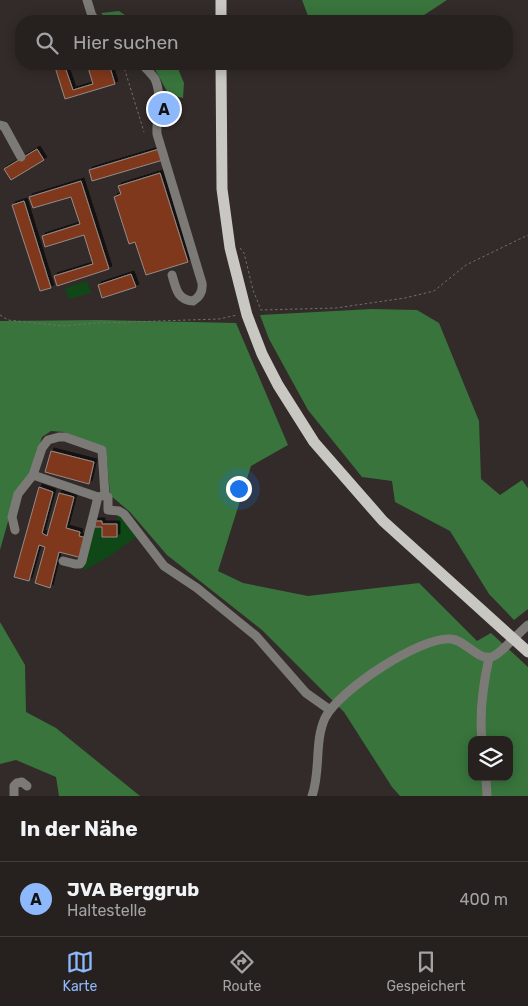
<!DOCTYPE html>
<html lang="de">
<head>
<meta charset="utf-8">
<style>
  :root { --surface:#26201f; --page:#2e2828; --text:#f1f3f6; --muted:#a4a3a4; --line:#423e3d; --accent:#8db9fc }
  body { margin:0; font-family:Rubik,sans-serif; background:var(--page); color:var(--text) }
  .controls { position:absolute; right:15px; bottom:15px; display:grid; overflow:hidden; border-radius:10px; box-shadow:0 2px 12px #0003 }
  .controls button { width:45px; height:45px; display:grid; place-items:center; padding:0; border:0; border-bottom:1px solid var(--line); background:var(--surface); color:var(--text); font:25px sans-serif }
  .you { position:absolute; left:238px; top:488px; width:18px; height:18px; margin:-12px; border:4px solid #fff; border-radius:50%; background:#1a73e8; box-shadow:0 0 0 8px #1a73e833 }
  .badge { display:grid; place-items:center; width:32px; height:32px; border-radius:50%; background:var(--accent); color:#111; font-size:16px; font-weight:700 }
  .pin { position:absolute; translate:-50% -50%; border:2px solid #fff; box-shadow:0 1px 5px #0006 }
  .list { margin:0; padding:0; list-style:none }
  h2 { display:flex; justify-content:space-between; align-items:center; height:65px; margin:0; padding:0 20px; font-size:21px }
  h2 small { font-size:16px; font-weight:400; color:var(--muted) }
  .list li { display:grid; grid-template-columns:32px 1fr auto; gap:15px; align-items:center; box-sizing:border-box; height:75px; padding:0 20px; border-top:1px solid var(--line) }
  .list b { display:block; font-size:19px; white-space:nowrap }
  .list p { margin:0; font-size:16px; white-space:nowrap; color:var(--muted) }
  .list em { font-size:16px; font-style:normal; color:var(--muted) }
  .icon { flex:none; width:28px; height:28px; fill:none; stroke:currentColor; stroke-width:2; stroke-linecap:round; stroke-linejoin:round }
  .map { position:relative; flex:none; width:528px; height:796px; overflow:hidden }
  .search { position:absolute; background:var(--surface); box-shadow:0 2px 12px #0003; left:15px; right:15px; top:15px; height:55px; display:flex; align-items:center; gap:12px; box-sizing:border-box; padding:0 18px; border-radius:20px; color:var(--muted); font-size:19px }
  .sheet { height:140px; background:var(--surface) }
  nav { display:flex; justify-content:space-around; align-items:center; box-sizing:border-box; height:70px; border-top:1px solid var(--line); background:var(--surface); font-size:14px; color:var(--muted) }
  nav a { display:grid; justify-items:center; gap:2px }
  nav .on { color:var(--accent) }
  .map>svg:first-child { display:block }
  .green { fill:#104717 }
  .forest { fill:#38743c; fill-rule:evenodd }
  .building { fill:#80391c; stroke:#938b88; filter:url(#shadow) }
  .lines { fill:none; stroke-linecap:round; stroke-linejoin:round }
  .path { stroke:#736d6b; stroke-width:1; stroke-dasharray:2.5 2.5; stroke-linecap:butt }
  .minor { stroke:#7b7a77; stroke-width:9 }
  .major { stroke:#c9c7c1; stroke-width:11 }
</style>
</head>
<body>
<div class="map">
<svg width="528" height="796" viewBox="0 0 528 796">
  <defs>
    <filter id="shadow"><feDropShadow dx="3" dy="-3" stdDeviation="0" flood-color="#0009"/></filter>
  </defs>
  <rect width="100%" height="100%" fill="#322b29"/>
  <path class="green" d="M87,281L91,293L69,299L65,288Z
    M117,514L124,519L137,536L110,556L83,571L94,521L102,527V537H116Z"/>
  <path class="forest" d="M302,0H447L415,21H310Z
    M119,11L134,21H108L101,13Z
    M152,64H176L184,83L183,98L169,95Z
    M372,309L417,310L439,323L479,421L481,479L500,495L522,480L528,488V609L514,620L489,594L450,531L395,502L392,481L362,477L308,410L269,339L260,315Z
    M102,320L236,323L288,445L251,466L218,571L243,583L308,596L419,583L477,641L491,633L528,667V796H400L392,787L344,712L262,630L167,555L130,512L110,495L106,448L64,432L51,431L42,437L31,474L16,493L0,550V321ZM472,740H509V777H472Z
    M0,622L25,665L26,712L56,728L140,796H59L56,777L16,760L0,764Z"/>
  <path class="building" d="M54,64H77L65,67L73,90L93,84L87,64H109L115,84L65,99Z
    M37,149L44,160L11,180L4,169Z
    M159,149L163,160L92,181L89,170Z
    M160,173L188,262L146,275L135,242L129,244L114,197L121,194L118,186Z
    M81,181L109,269L57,286L54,276L93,264L84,235L45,247L42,236L80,224L71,197L33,208L29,197Z
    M24,201L51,288L40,291L12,205Z
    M131,274L136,287L102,298L98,285Z
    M51,451L94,462L89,484L45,472Z
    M39,487L53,492L42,533L47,536L59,493L74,497L66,528L80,532L79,536L87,538L82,558L59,552L50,588L35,583L45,547L39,545L29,581L14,577Z
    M95,521H102V524H117V537H102V527H95Z"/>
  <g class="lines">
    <path class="path" d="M123,64L144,132
      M240,248L244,253L253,290L261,310L336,308L405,298L434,291L466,265L528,235
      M0,315L8,320L63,326L98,323L219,319L237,315"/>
    <path class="minor" d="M87,0L92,16L97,21
      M142,64C146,69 152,74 155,79C163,97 156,116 157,134L202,283C203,291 200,297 193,301C177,300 176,288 172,275
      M0,125L4,126L21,157
      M33,475L98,497
      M15,530L12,517L18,494L33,475L42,448L48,440L59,437H65L102,450L105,495
      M63,561L75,564H80L82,561L98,497L105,495L108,497V510L119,511L124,514L164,566L197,588L256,636L306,693L330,710
      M482,740C479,712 483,685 489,658
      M486,777L487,796
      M14,796V786L17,783L22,782L27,786
      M312,796C321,771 314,742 325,718C339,690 421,636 451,639C465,640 477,660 491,657C499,656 519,632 528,625"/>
    <path class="major" d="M221,0V21
      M221,64L222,189L230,248L247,315L262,354L278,385L314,442L383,521L528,652"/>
  </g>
</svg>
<div class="controls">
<button><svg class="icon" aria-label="layers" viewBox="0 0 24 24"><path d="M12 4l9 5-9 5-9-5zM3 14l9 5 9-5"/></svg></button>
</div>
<div class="you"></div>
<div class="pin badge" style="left:164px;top:109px">A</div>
<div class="search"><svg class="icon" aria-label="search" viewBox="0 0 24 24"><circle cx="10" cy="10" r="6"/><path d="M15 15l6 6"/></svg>Hier suchen</div>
</div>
<section class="sheet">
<h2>In der Nähe<small></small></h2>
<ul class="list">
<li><span class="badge">A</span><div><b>JVA Berggrub</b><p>Haltestelle</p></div><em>400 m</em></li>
</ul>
</section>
<nav>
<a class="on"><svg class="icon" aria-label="map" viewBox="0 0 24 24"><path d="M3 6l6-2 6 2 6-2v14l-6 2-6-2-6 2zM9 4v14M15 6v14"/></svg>Karte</a>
<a><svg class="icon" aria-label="directions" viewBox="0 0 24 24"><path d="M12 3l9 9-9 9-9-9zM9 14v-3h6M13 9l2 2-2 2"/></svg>Route</a>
<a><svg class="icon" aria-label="saved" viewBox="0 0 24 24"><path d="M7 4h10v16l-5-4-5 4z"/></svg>Gespeichert</a>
</nav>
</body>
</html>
